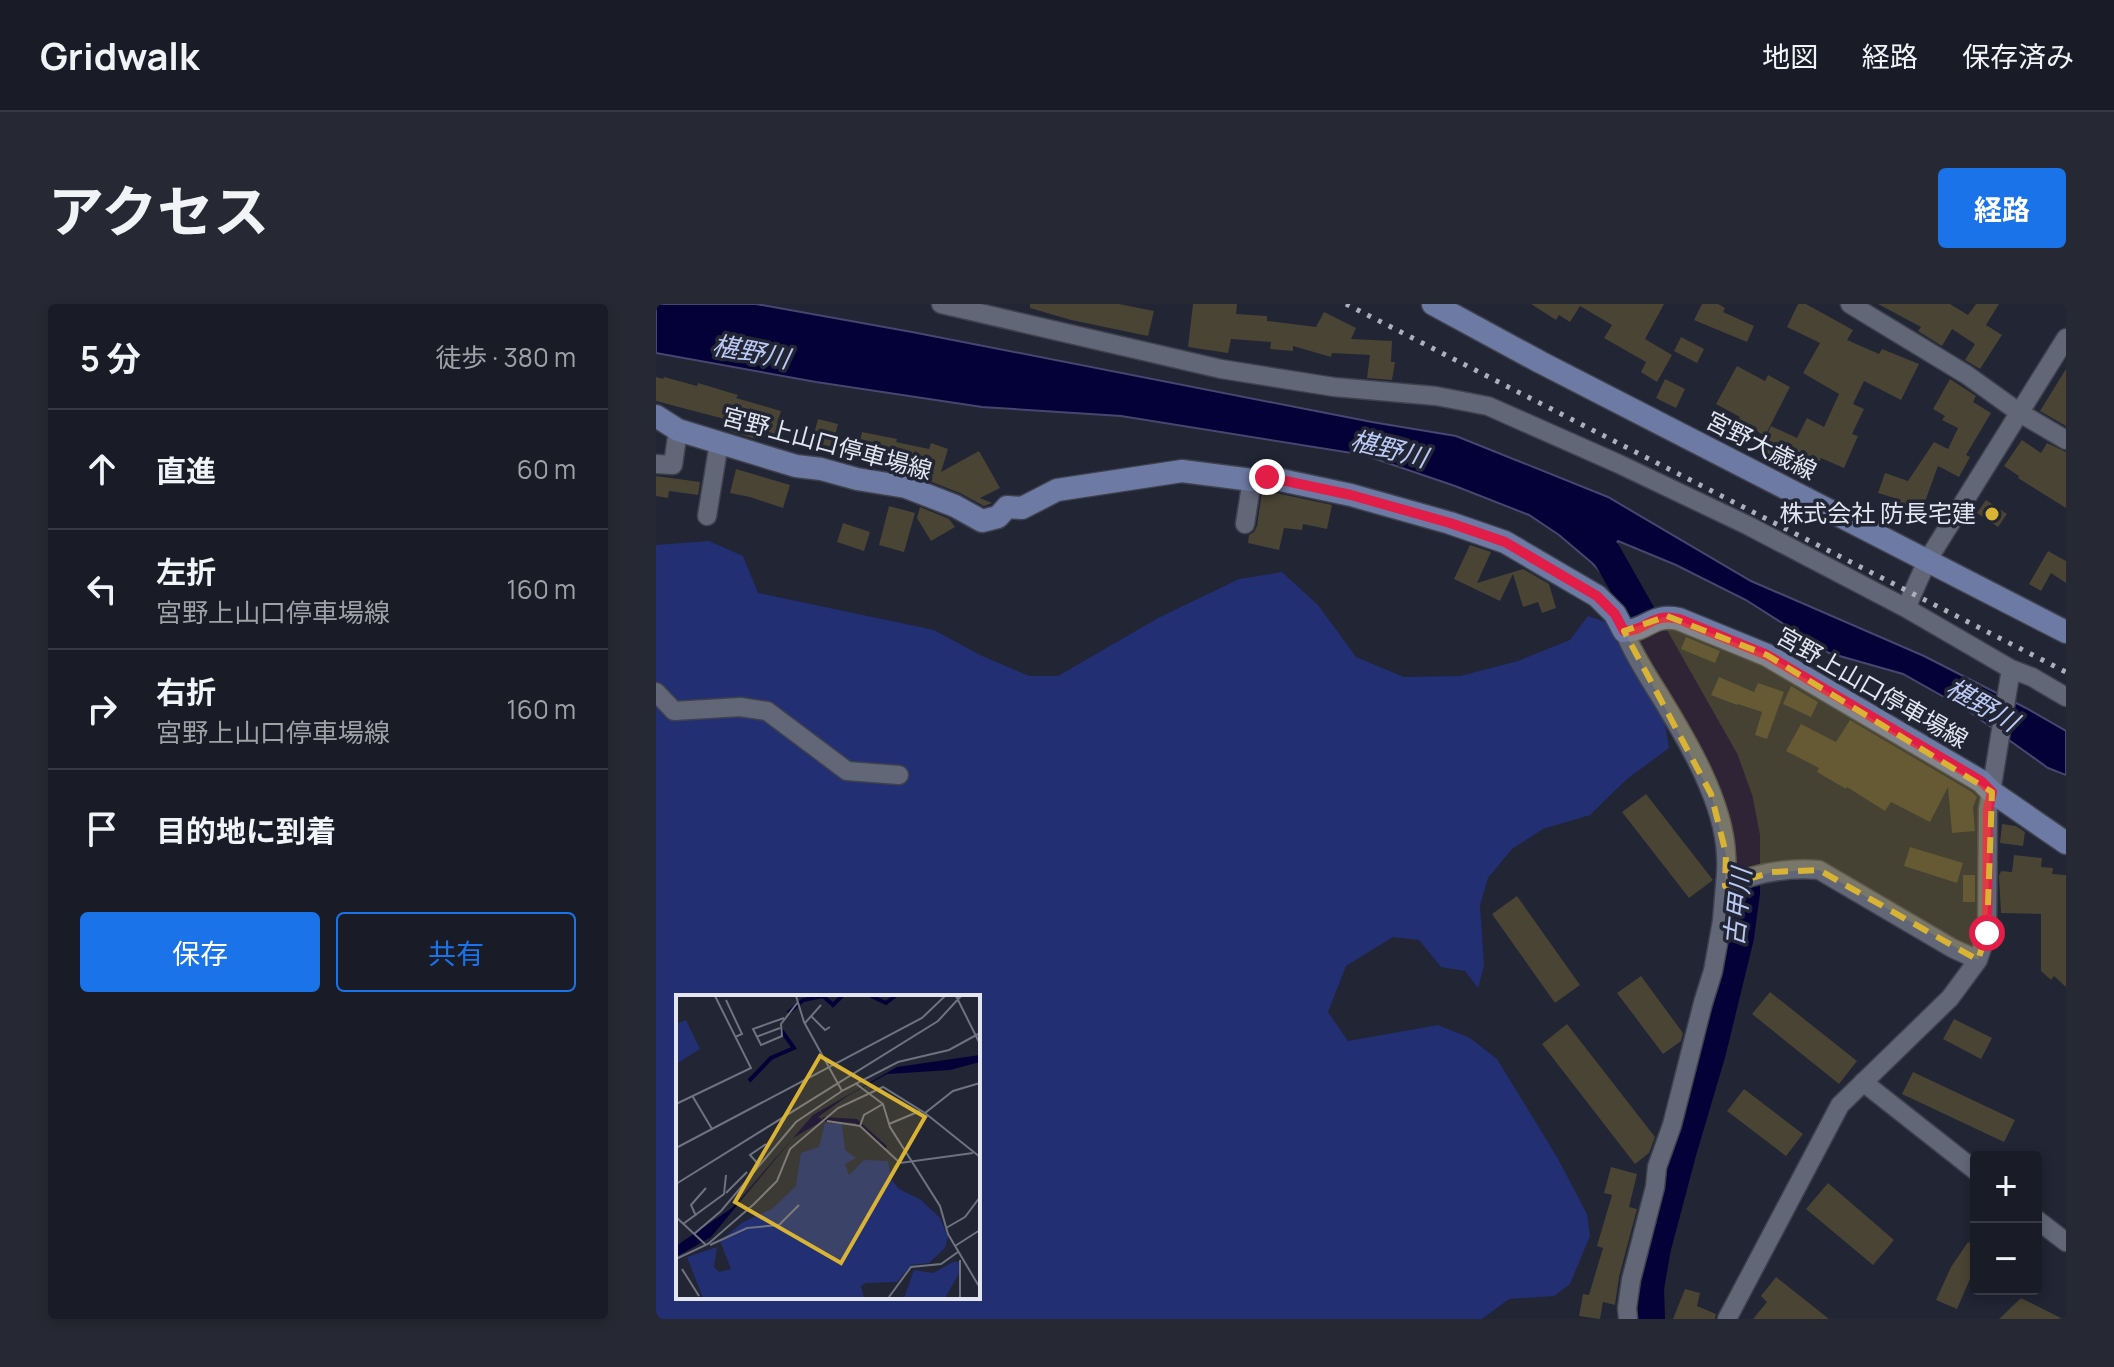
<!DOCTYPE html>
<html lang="ja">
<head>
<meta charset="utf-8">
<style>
  :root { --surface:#191c27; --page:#262933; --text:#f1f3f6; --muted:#9fa1a7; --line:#373a44; --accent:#1a73e8 }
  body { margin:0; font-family:Manrope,"Noto Sans JP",sans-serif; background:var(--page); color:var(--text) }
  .controls { position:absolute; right:24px; bottom:24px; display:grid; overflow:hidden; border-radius:8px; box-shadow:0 4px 12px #0003 }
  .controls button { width:72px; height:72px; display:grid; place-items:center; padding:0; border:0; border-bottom:2px solid var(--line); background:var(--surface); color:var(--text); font:40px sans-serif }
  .stop { position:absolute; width:24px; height:24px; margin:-18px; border:6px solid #e11d48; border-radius:50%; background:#fff }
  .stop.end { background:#e11d48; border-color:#fff; box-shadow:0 2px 8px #0008 }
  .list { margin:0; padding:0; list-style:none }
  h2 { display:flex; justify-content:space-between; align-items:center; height:104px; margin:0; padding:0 32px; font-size:34px }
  h2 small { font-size:26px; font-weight:400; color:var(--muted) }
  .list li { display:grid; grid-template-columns:52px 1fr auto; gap:24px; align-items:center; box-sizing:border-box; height:120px; padding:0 32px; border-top:2px solid var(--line) }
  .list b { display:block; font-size:30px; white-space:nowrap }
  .list p { margin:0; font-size:26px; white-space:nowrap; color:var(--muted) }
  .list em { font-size:26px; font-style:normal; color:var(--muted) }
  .actions { display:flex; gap:16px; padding:24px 32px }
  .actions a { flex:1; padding:18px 0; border:2px solid var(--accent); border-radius:8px; text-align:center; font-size:28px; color:var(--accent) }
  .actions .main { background:var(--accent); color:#fff }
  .icon { flex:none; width:44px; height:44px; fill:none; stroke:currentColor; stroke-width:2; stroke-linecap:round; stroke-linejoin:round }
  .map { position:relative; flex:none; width:1410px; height:1015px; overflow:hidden; border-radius:8px }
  header { display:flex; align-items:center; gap:48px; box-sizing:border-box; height:112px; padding:0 40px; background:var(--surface); border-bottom:2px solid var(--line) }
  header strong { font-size:38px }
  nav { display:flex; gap:44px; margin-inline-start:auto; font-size:28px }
  .intro { display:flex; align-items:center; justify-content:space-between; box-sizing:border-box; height:192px; padding:0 48px }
  h1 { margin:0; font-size:56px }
  .button { padding:20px 36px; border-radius:8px; background:var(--accent); color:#fff; font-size:28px; font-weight:700 }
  main { display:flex; gap:48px; padding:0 48px }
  aside { flex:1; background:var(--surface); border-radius:8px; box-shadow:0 4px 12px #0003 }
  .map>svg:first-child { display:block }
  .green { fill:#222f72; fill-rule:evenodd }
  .water { fill:#040138; stroke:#47466f; stroke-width:2 }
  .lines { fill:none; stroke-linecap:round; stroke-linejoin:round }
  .river { stroke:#040138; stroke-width:30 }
  .building { fill:#494434 }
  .minor-casing { stroke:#3f424e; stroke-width:21 }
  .major-casing { stroke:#3f424e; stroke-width:25 }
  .minor { stroke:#626778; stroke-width:18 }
  .major { stroke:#6d7aa4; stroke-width:22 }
  .rail { stroke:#adb0bb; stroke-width:5; stroke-dasharray:4 8; stroke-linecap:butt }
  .route { stroke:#e11d48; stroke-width:10 }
  .marked { fill:#d9b334; fill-opacity:0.2; stroke:#d9b334; stroke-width:6; stroke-dasharray:16 10; stroke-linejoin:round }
  .poi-dot { fill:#d9b334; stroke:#212534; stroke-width:3 }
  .labels { text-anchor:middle; stroke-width:7; stroke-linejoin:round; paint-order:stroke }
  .street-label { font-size:24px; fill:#e3e6f0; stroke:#212534 }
  .poi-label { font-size:24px; fill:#e3e6f0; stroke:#212534; text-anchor:end }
  .water-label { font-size:26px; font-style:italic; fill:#bbc9f4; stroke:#212534 }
  .inset-river { fill:none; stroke:#040138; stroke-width:4 }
  .inset-road { fill:none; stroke:#6f727f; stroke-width:2 }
  .view { fill:#d9b334; fill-opacity:0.15; stroke:#d9b334; stroke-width:4 }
  .inset-edge { fill:none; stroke:#e3e6f0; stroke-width:4 }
</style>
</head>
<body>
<header>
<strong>Gridwalk</strong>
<nav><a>地図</a><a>経路</a><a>保存済み</a></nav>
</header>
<div class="intro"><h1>アクセス</h1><a class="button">経路</a></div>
<main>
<aside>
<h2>5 分<small>徒歩 · 380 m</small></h2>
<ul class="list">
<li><svg class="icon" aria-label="ahead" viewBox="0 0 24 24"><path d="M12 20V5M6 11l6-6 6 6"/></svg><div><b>直進</b></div><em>60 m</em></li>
<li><svg class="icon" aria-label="left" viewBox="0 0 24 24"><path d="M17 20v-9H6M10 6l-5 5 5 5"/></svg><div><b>左折</b><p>宮野上山口停車場線</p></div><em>160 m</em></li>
<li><svg class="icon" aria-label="right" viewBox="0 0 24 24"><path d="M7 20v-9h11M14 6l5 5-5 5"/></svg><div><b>右折</b><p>宮野上山口停車場線</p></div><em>160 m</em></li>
<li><svg class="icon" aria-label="arrive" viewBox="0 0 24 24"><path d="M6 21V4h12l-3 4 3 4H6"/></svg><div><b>目的地に到着</b></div></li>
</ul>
<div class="actions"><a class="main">保存</a><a>共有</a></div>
</aside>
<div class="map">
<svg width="1410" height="1015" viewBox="0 0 1410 1015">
  <rect width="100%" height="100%" fill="#212534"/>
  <path class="green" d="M53,237L87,252L102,289L278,326L324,351L373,372H402L502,314L583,275L626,268L662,301L700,353L748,373L804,372L862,357L914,336L932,312L950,318L1009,420L1013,444L971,475L934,511L887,525L856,545L832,574L824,601L828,662L822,684L809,667L785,663L763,636L737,633L690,662L672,708L692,737L782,721L814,734L841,755L901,853L931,910L934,932L914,980L898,992L853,995L826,1015H0V241ZM22,693H322V993H22Z"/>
  <path class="water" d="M0,0H100L256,28L716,118L800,132L952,193L1095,277L1268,352L1370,404L1410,427V471L1392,464L1311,406L1247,370L1173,349L1090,296L1020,261L962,237L954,249L969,277L967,297L954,278L936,259L903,231L873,211L799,182L708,151L465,112L326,103L160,78L0,49Z"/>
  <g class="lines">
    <path class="river" d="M950,249L1068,457L1082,496L1089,532V589L1083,633L1055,748L1026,846L1000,944L993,984L994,1015"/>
  </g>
  <path class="building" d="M374,0H463L498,7L492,32L415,16L374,4Z
    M537,0H581L580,10L611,12V17L660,23L668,8L700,24L695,35L736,37L735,58H739L736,76L711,74L714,51L676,49L675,53L637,42V47L614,45L615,38L575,35L572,49L532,43Z
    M875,0H1008L989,35L1016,51L1001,78L985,68L990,58L948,34L956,21L924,2L914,18L903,11L900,16Z
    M1046,0H1062L1069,4L1067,8L1098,22L1091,38L1038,16Z
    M1142,0H1150L1197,26L1191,36L1223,50L1226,45L1263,60L1245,96L1208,77L1197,100L1208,105L1196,130L1202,132L1188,164L1165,154L1159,167L1139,158L1138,162L1104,146L1115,122L1141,134L1151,114L1168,123L1183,90L1147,69L1164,39L1131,23Z
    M1222,0H1294L1312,11L1320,0H1343L1330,21L1346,31L1324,65L1309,56L1319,40L1296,25L1286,42L1262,27L1265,23Z
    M1025,33L1048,45L1041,59L1018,47Z
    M1081,62L1109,77L1112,71L1134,83L1109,132L1082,116L1084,113L1060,100Z
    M1410,65V122L1384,107Z
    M0,73L7,75L8,73L41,82L42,79L82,91L80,94L125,107L121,119L128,121L124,137L101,130L100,135L73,127L76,117L0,97Z
    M1009,75L1029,85L1020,104L1000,94Z
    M1294,75L1320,92L1317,98L1335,109L1310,151L1314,153L1303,173L1282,162L1263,214L1241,205L1245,196L1222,189L1229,169L1252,177L1278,138L1292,145L1302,124L1286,116L1289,112L1277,105Z
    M162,115L182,120L176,143L156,138Z
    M206,128L241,135L240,138L273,145L275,139L292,145L285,168L323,147L344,184L324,194L336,199L328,202L304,189L271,176L277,172L200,154Z
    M1366,136L1385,149L1391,139L1410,148V204L1362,174L1363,172L1348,162Z
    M80,165L134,181L127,204L94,193L74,189Z
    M0,172L44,178L42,191L13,187L12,194L0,192Z
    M611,187L676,201L671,225L647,220L646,226L628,224L623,246L592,239L593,231L598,228L601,222L606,188Z
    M1330,196L1351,210L1342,223L1321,209Z
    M233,202L259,209L248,248L223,241Z
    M264,203L293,215L299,223L275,237L261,214Z
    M187,219L214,228L208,247L181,238Z
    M814,241L835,248L821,279L867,265L893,280L900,304L886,309L882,298L867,303L857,270L844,297L798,275Z
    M1392,247L1410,257V279L1395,269L1385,287L1373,280Z
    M1030,333L1064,347L1059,359L1025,345Z
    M1063,373L1098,388L1102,379L1128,388L1111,435L1099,431L1106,408L1082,400L1081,401L1055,391Z
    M1135,382L1162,398L1155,413L1127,400Z
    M1194,416L1316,488L1321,493L1317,503L1319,527L1296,529L1292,483L1274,518L1235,498L1229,507L1191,483L1190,485L1161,468L1163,464L1130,447L1145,420L1180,438Z
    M990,490L1057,576L1033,594L966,508Z
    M1346,520L1360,522L1369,528L1367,542L1344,539Z
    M1254,543L1307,559L1301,579L1248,562Z
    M1358,551L1386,554L1385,563L1397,564L1396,570L1410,571V683L1398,672L1395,676L1385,667V610L1345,609L1343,572L1345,567L1356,568Z
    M1307,571H1319V598H1307Z
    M861,592L924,681L899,699L836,610Z
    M985,672L1027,729L1025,737L1007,750L961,689Z
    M1114,688L1201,757L1183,780L1096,710Z
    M1298,715L1336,734L1325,755L1287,735Z
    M911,720L999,833L993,849L979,860L886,740Z
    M1257,768L1359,816L1348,838L1246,790Z
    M1088,785L1147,830L1130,852L1071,807Z
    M955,863L981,870L973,903L981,905L963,973L959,1001L947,998L944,1015H943L923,1012L927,990L933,991L947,944L941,942L956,891L948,889Z
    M1172,879L1238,936L1217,961L1150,905Z
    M1312,938L1320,943V961L1301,1005L1280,996L1295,963Z
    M1120,973L1173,1015H1097L1111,998L1105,992Z
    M1029,985L1044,989L1041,1002L1060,1010L1059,1015H1017Z
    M1365,994L1407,1015H1343Z"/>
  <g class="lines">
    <defs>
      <path id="minor" d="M285,0L565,65L678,83L780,92L832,102L963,160L1091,221L1250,304
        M1194,0L1311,71L1364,109L1410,136
        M1410,34L1271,257L1250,304L1355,365L1376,373L1410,393
        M0,160L17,161L22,126
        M51,212L63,139
        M589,220L596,176
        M968,327C977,350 991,371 1004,392C1031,436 1068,498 1070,551C1071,561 1070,571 1069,582C1098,570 1132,563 1163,566L1296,644L1322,656
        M0,388L18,407L84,403L111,407L191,467L243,471
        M1207,778L1320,867
        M1380,915L1410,938
        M972,1015L971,1004L975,976L999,883L1001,863L1016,821L1047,699L1057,667L1066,617L1069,582
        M1071,1015L1184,801L1294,694L1322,656L1331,629L1332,506L1355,365"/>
      <path id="major" d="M777,0L884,58L1410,328
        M0,112L22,126L140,162L165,165L201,175L250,183L299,202L326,217L342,213L351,203L366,204L401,186L526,167L596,176L611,173L695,191L794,219L849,238L941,292L959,310L968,327C991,327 996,309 1023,315L1111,351L1325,477L1336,488L1410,539"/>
    </defs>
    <use href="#minor" class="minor-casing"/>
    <use href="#major" class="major-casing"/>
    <use href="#minor" class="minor"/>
    <use href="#major" class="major"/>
    <path class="rail" d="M690,0L1410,368"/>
  </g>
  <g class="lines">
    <path class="route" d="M611,173L695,191L794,219L849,238L941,292L959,310L968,327C992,327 994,308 1023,315L1111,351L1325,477L1336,488L1332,506L1331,629"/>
  </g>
  <path class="marked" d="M1011,312L1111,351L1336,488L1331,629L1322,656L1163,566L1116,568L1069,582L1070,550L1055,490L968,327Z"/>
  <circle class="poi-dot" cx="1336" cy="210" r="8"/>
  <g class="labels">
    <g class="street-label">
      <text transform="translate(171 140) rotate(15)" y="8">宮野上山口停車場線</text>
      <text transform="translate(1105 142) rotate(27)" y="8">宮野大歳線</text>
      <text transform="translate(1216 384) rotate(30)" y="8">宮野上山口停車場線</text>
    </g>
    <g class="poi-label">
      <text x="1320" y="218">株式会社 防長宅建</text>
    </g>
    <g class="water-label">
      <text transform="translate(95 48) rotate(11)" y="9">椹野川</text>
      <text transform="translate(733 145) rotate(14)" y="9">椹野川</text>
      <text transform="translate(1326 401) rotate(30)" y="9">椹野川</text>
      <text transform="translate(1082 603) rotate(-84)" y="9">古甲川</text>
    </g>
  </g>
  <g transform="translate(20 691)">
    <rect width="304" height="304" fill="#212534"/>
    <path d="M10,25L24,54L0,69V29ZM149,128L166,129L169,155L180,163L169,169L173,180L188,165L212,166L215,184L223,194L245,205L264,223L272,242L269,253L253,268L235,270L221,287L190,288L185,291L188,303H27L11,262L41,252L38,272L43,277L55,274L44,246L67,227L96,214L120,191L125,158L143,152ZM277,267H283L285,275L269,303H228L238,275L257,278Z" fill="#222f72"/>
    <path d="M304,60V67L274,75L211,79L173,100L142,122L148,125L117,143L35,242L0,262V251L56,213L137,120L221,72Z" fill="#040138"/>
    <path class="inset-river" d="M195,1L210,8L219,1M112,18L127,5L147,1L157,10L166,1M73,86L95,63L118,53L105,35M147,124L180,126L210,153"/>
    <path class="inset-road" d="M120,1L128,27L166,96L222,67L273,55L304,38M280,1L304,49M50,5L66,39L59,42M135,21L149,35L154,32M108,23L77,34L85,50L106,41L105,29L122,7M129,28L145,10M80,42L104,33M179,88L207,109L214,132L264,211L272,239L304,293M17,102L36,134M0,109L75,73L39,1M249,118L304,162M151,126L184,131L188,120L207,109M213,129L244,116M184,131L224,168L297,158M0,153L246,23L269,1M83,170L74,160L90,149M0,189L262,26L285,1M50,198L71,177M20,221L15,210L30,193M0,222L30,250M7,229L48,199L50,180M270,233L289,222L304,202M18,239L45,216L120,127L166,96M34,250L71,233L103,230L123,210M279,251L304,235M0,264L32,249L78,209L101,186L114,154L162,113L207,92L249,118L277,96L304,88M6,274L23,301M213,302L235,272L265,269L282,257M284,303V265"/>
    <path class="view" d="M144,61L249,122L165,268L59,207Z"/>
    <rect width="304" height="304" class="inset-edge"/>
  </g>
</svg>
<div class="controls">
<button>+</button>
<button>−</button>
</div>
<div class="stop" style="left:1331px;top:629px"></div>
<div class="stop end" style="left:611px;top:173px"></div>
</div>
</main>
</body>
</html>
